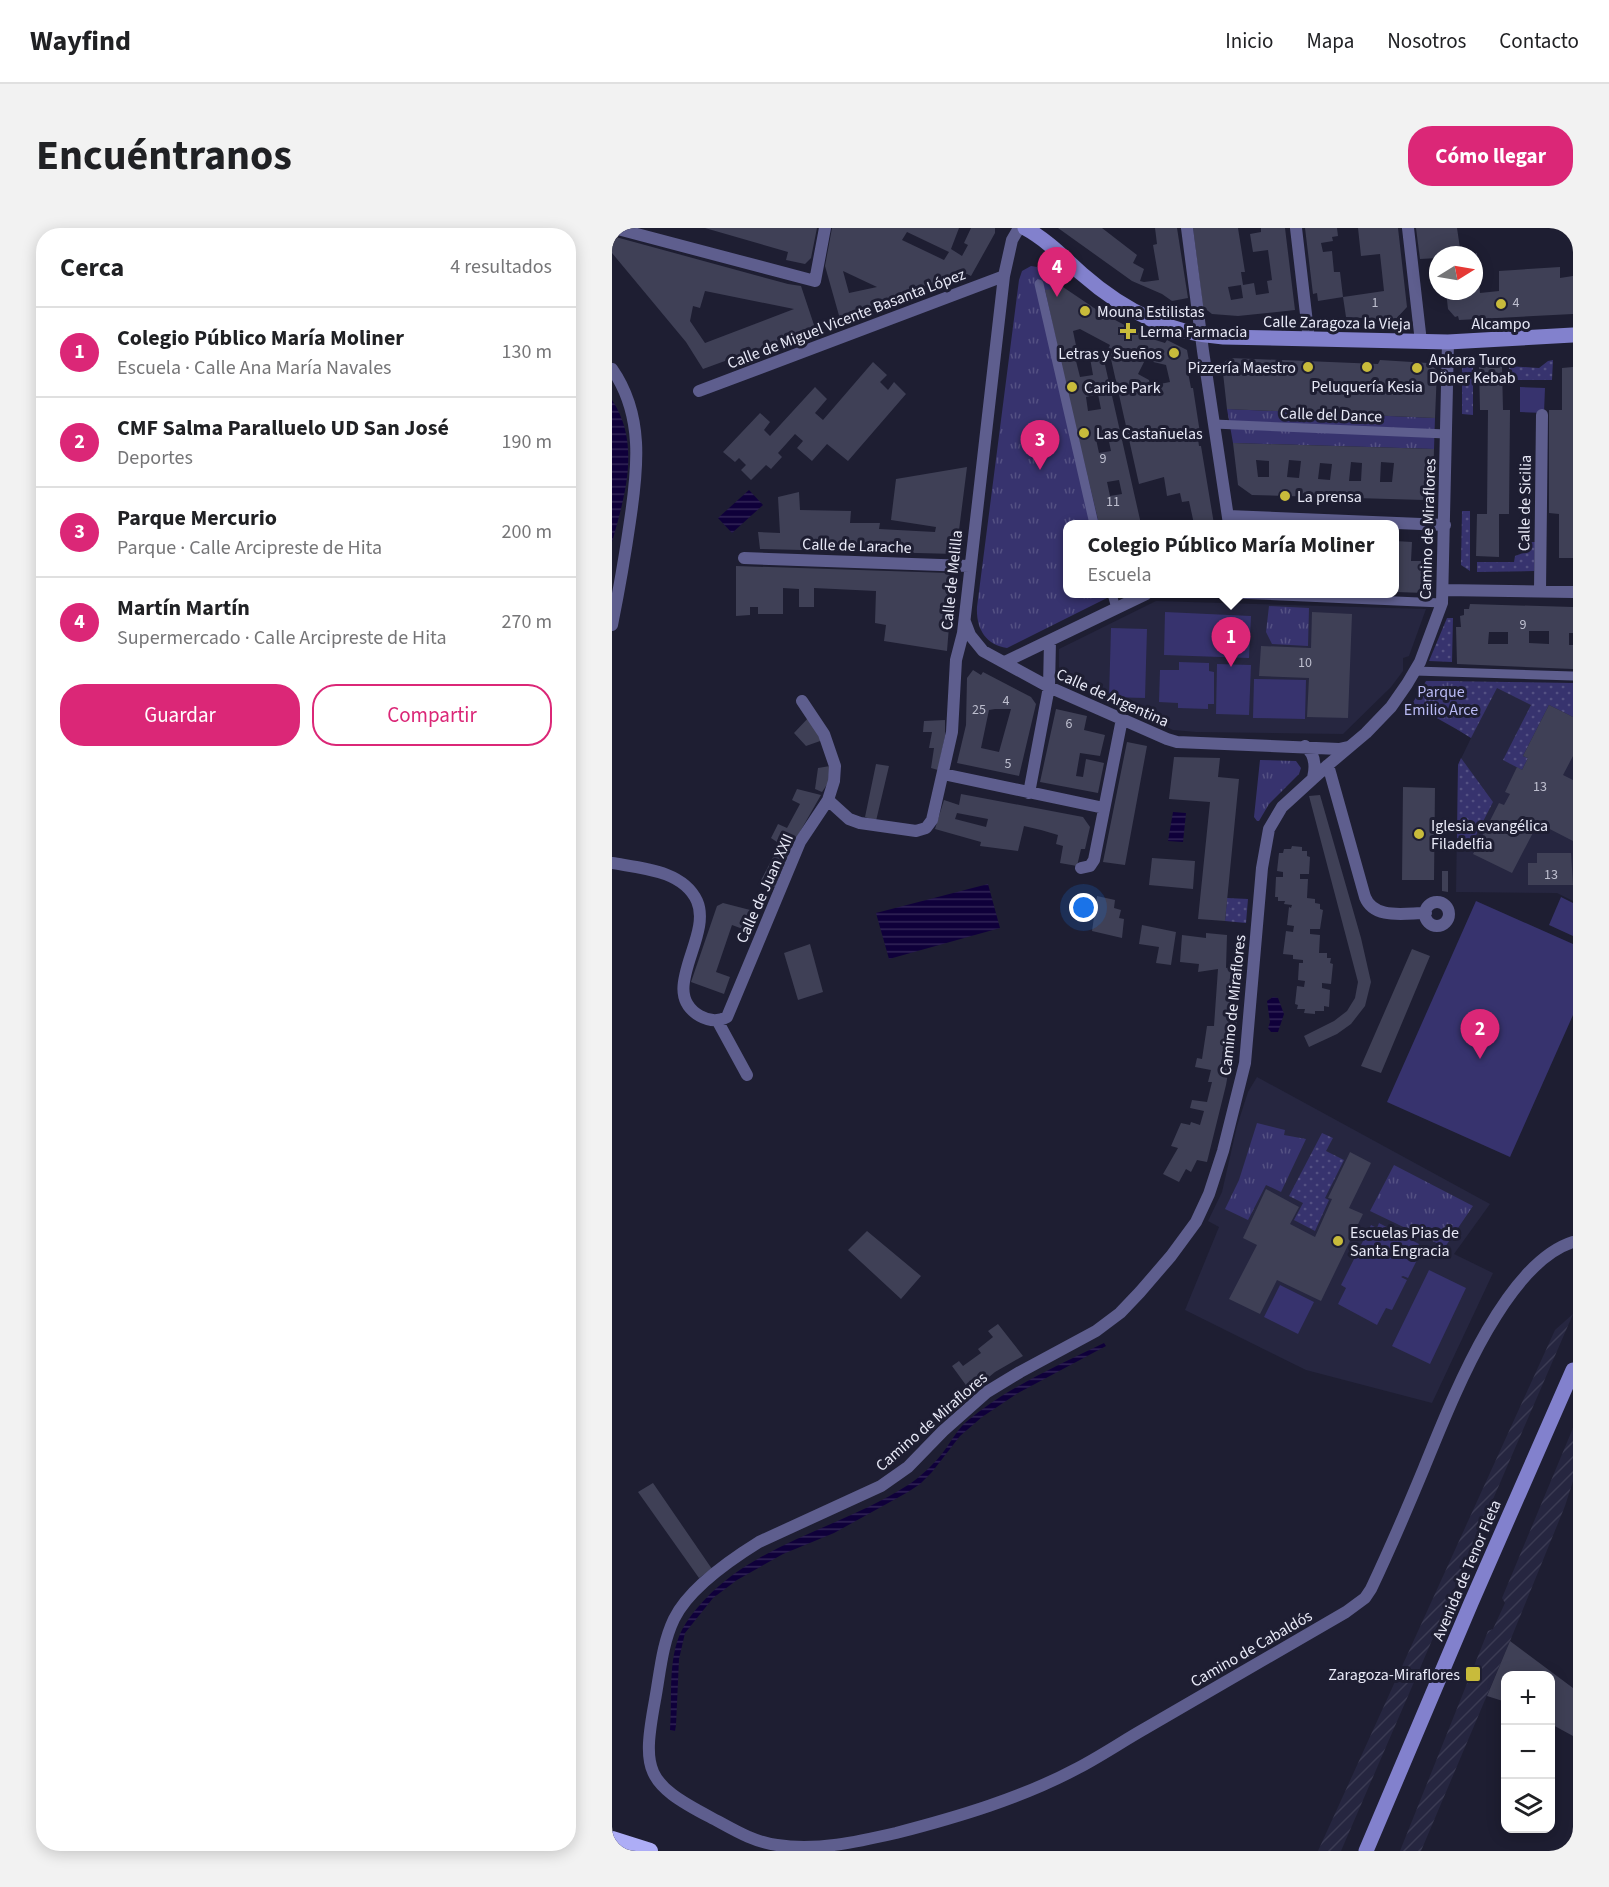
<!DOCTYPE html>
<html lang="es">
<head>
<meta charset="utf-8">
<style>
  :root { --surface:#fff; --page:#f2f2f2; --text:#202124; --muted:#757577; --line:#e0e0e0; --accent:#db2777 }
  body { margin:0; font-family:"Source Sans 3",sans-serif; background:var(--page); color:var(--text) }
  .controls { position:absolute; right:18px; bottom:18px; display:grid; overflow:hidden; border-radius:12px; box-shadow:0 3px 15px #0003 }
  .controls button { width:54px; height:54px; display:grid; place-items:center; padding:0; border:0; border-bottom:2px solid var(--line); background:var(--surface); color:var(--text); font:30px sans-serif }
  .compass { position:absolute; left:817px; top:18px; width:54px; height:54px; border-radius:50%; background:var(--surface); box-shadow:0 3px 15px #0003; rotate:79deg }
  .you { position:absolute; left:472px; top:680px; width:21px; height:21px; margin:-15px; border:4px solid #fff; border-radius:50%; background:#1a73e8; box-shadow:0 0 0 9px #1a73e833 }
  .badge { display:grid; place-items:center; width:39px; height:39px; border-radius:50%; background:var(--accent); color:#fff; font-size:20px; font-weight:700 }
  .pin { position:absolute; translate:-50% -50px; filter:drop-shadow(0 2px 3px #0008) }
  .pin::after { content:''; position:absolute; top:32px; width:21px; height:18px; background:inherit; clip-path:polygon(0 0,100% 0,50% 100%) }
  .popup { position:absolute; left:451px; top:292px; width:336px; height:78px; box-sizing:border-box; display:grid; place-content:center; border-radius:12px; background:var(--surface); filter:drop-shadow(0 2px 4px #0005); font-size:20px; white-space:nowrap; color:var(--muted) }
  .popup b { font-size:22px; color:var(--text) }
  .popup::after { content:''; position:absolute; left:50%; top:100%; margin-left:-12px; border:12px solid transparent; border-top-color:var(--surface) }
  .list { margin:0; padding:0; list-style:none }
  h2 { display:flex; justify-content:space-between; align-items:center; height:78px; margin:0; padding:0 24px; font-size:26px }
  h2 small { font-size:20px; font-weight:400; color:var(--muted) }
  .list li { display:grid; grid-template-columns:39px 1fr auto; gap:18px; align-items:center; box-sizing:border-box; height:90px; padding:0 24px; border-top:2px solid var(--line) }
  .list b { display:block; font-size:22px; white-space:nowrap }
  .list p { margin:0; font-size:20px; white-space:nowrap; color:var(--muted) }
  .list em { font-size:20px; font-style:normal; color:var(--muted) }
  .actions { display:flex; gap:12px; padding:18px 24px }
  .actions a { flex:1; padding:14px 0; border:2px solid var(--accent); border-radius:24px; text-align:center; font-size:21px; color:var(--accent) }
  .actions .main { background:var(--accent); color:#fff }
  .icon { flex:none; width:33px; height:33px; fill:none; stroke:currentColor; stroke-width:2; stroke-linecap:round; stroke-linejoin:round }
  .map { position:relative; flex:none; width:961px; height:1623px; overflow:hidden; border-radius:24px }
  header { display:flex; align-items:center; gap:36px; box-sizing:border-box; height:84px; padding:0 30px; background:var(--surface); border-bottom:2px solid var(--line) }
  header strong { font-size:28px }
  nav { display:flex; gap:33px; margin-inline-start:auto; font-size:21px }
  .intro { display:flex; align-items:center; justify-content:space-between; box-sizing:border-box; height:144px; padding:0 36px }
  h1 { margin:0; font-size:42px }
  .button { padding:15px 27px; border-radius:24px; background:var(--accent); color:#fff; font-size:21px; font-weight:700 }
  main { display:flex; gap:36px; padding:0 36px }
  aside { flex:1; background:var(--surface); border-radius:24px; box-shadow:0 3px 15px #0003 }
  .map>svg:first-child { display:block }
  .built { fill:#262640 }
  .industrial { fill:url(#industrial-furrows) }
  .grass { fill:url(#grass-dots) }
  .park { fill:url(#park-tufts) }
  .pitch { fill:#37336e }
  .water { fill:url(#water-rules) }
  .building { fill:#3f4056; fill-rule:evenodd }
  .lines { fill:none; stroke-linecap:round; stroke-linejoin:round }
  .pedestrian { stroke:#5e5e8e; stroke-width:9 }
  .minor { stroke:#5e5e8e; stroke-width:12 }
  .secondary { stroke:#8281cd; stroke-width:15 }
  .trunk { stroke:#adadf6; stroke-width:16 }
  .poi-dot { fill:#c8bb3b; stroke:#1e1e32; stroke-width:2 }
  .labels { text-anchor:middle; stroke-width:6; stroke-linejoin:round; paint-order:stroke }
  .number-label { font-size:14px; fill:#bebfcf }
  .poi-label { font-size:16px; fill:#e8e9f7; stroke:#1e1e32; text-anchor:start }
  .street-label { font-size:16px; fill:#e8e9f7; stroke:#1e1e32 }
  .park-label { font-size:16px; fill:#b9baf4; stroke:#1e1e32 }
</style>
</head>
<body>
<header>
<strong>Wayfind</strong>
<nav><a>Inicio</a><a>Mapa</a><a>Nosotros</a><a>Contacto</a></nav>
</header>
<div class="intro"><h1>Encuéntranos</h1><a class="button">Cómo llegar</a></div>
<main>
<aside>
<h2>Cerca<small>4 resultados</small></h2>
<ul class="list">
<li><span class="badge">1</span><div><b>Colegio Público María Moliner</b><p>Escuela · Calle Ana María Navales</p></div><em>130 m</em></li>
<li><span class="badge">2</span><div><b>CMF Salma Paralluelo UD San José</b><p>Deportes</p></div><em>190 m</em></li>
<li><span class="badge">3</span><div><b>Parque Mercurio</b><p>Parque · Calle Arcipreste de Hita</p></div><em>200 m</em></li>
<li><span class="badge">4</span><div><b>Martín Martín</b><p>Supermercado · Calle Arcipreste de Hita</p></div><em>270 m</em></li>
</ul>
<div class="actions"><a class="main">Guardar</a><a>Compartir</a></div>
</aside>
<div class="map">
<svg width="961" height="1623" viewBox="0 0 961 1623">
  <defs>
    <pattern id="industrial-furrows" width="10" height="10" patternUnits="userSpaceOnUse" patternTransform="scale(1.5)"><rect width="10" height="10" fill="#262640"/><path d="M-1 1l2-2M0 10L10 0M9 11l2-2" fill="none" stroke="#3b3b53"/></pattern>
    <pattern id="grass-dots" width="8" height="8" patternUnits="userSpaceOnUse" patternTransform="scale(1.5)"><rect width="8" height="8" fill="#37336e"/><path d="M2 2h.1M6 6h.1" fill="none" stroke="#545183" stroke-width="1.8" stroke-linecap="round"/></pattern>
    <pattern id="park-tufts" width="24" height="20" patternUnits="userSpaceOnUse" patternTransform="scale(1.5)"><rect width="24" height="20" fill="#37336e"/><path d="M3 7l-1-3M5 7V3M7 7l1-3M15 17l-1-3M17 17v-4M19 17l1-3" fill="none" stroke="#545183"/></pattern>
    <pattern id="water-rules" width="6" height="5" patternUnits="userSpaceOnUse" patternTransform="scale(1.5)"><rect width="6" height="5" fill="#0f003a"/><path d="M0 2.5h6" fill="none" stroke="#322557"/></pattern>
  </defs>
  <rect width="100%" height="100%" fill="#1e1e32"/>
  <path class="built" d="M544,373L814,381L797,428L791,430V443L779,459L731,506L584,504L561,502L447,448V421Z
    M847,453L961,455V673L945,665L844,664L846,537L859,510L846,502Z
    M645,849L878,976L842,1026L881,1045L820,1175L694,1142L573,1082L607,999L596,993L610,964L625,898L636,864Z"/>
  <path class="industrial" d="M961,1086L729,1623H706L943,1102Z
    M961,1200V1253L953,1278L898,1413L809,1623H788L876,1403L881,1401L893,1375L890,1370Z"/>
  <path class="grass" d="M941,132L940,152H897V138L927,140L936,133Z
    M850,139H861V187L850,186Z
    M850,283H858V343L849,337Z
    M915,314H923L922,343L865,344V334H902L903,328L911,325Z
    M835,390H841L840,434L817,433Z
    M814,453L961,455V489L937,477L911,528L916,530L910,542L891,532L919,477L885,460L859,510L846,502Z
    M849,530L881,574L859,617L845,610L846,537Z
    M615,670L636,671L634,695L613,693Z
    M710,905L721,910L714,923L732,932L713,970L717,972L703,1003L682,992L691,975L677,968Z"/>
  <path class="park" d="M419,38L425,39L451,59L433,63L487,296H456V366H503L395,420C373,417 364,400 365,379L407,52L410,43Z
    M615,181L823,190L822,221L621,215Z
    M657,378L697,380L696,418L660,416L654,404Z
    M814,453H847L846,502L800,476Z
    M648,532L684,533L689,540L687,546L657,576L647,593H645L642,589Z
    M645,895L673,902L672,907L694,911L669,964L654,957L636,992L613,981L627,952Z
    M782,937L861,978L833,1019L758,983Z"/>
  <path class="pitch" d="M908,159L933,160L932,185L908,184Z
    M553,384L639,388L637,430L552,427Z
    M499,400L535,401L533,470L497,469Z
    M567,434L597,435V443L602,444V476H596V481L566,480V475L547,474L548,442H567Z
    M605,436L639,437L637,487L604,486Z
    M642,451L694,452L693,491L641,490Z
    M949,669L961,675V708L937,697Z
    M864,673L961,716V787L898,929L775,874Z
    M767,995L807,1016L805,1020L810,1022L796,1050L791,1048L789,1049L795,1052L780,1082L774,1080L765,1097L726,1076L734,1060L729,1057L744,1027L749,1030L751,1028L745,1025L759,997L765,1000Z
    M817,1042L854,1060L818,1136L780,1118Z
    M668,1057L702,1074L686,1106L652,1089Z"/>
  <path class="water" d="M0,172C29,215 13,268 0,314Z
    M137,262L151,277L120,305L106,290Z
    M561,584L574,585L571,614L556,613Z
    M376,656L388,700L277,731L264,685Z
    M661,769L666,770L672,786L666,804H659L656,800L658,794L655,773Z
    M492,1115L494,1118L406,1165L370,1189L348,1208L320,1244L308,1256L296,1264L222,1305L171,1326L125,1352L101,1370L73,1405L67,1431L64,1497L63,1503L58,1502C61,1468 54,1425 74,1395C127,1317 221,1305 296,1257C307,1250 320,1238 329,1227C338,1216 344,1203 354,1194C394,1160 445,1138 492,1115Z"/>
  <path class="building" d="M93,0H205L199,30L193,36L174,32L176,24Z
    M220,0H347L339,21L350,28L356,17L352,15L359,0H383V5L359,48L355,46L318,60L314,58L258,82L228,91L213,38ZM295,4L337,24L332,32L290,12ZM231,43L265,59L237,65Z
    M446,0H490L525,27L521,35L532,41L528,53L532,54L547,52L541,17L545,16L543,0H565L576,70L560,73L550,66L520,53Z
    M581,0H626L633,44H629L631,57L642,55L644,67L657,65L655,53L660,52L656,22L641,24L638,6L649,4V0H673L683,82L626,88L600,86L591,79ZM629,57L631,70L619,72L616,59Z
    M693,0H725L726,8L720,9L721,13L709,15L711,24L720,23L722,44H728L731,69L706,73L705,65L701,66Z
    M746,0H786L795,79L783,92L734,89L731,69L772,63L768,26L749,28Z
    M804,0H845L849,27H826V30L808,31Z
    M0,8L176,56L189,58L203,100L91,141L74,114L0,25ZM93,63L182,81L93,115L78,93L81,78L88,80Z
    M865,25L868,65L887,63V43L948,39V50L961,48V86L847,92L846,88L843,89L836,81L834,63H862V26Z
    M451,59L488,84L537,110L553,115L555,112L575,122L577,133L574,134L579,160H581L588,205H585L586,211L587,218H589L602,296H582L577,273L570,274L568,265L555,268L552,249L527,256L499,131L493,128L498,117L468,101L461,103L467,132L464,133L468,149L481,147L478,130L491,128L529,296H487L459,180L433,62ZM533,132L554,137L558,154L538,158L537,152L526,146ZM486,166L489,181L476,183L474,169ZM496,209L499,223L487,225L484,211ZM507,252L510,266L498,268L495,254Z
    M618,130L766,136L768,132L816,135L825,142L823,190L615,181L610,136Z
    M261,134L275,147L268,154L276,162L282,154L294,166L236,233L215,216L200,233L185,220L191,213L183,206L166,225L170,229L159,241L154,237L139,252L129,242L134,237L127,230L123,234L111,224L148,185L158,194L152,202L158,208L203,159L215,171L203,185L211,192Z
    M890,138L891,182H898L897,286H887V329L864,328L865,286H875L876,182H868L867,139Z
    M961,139V330H947V286L937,285V182H950V140Z
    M621,215L822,221L821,262L812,272L640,267L626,257ZM644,232L657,233V249H646ZM677,232L689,233L687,250L675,249ZM739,234L750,235L749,253H737ZM769,234L782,235L780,254H768ZM708,235L720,236L718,252L706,251Z
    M355,239L344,326L148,321L146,304L168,305L166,269L187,264L188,282L239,283L238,295H268L267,301L323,304L324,299L279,292L284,251Z
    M783,313L800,314L799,333H815L814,365L783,364Z
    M124,338L337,345L341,349L335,423L272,413L274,397L263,395L264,363L202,360V379H187V361L171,360V386H146V379H138V387L124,388Z
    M858,376L961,379V405H957V417H961V441L845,436L844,399H849L848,388L852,387V381H857ZM917,403H937V416L917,415ZM877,404H896V416H876Z
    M700,384L740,386L736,490L695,489L697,450L647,448L649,418L699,420Z
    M361,442L369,447L371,444L419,469L424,476L407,548L345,535L354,497L355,450ZM383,481H399L387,524L369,520L377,482Z
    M937,477L961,489V528L951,547L961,552V613L926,595L900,645L861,626L887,575L892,577L898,566L893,564L905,539L910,542L916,530L911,528Z
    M444,481L475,488L472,502L493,507L488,528L468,525L464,548L471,549L474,531L492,535L486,565L428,554Z
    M198,488L211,512L194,518L182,505Z
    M333,492V508L326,542L319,540L322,520H317L320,504H311L312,493Z
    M515,514L535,518L513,637L491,634Z
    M562,529L608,530L606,549L627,551L613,693L586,691L598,574L557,571Z
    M264,536L277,538L264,593L253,589Z
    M218,538L216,555L210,564L203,561L206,540Z
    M791,559L823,560L822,652H790Z
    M185,561L209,567L178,621L163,659L148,654L168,616L159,610L166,596L175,600L188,576L180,572Z
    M349,566L471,589L478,599L473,621H469L465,638L448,635L451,618L444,616L446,607L429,602L412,598L406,623L368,618L369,614L323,601L332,572L347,577ZM345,585L376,591L374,599L343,591Z
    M708,567L749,710L759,754L753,778L739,796L725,806L697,819L692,808L722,793L735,783L743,770L746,754L697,568Z
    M680,618L690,619V623H695V628L698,629L697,646H688V651H696L695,670L703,671V675L708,676V681L711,682L708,701H698V706L708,707L707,725H715V730H719L718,735L721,736L719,756L710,755V760L718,762L717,779L712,778V783H703V786L692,785L693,781H685L686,777L683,776L685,758L692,759L693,753L686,752L687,735H691V732L681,731V727L671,726L674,703L681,704L682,698L675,697L677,679L679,680L680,677L672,676L673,673H666V669H663L664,649H671V644L665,643L667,625H671L672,621H679Z
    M925,625H959L961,657H916V635H925Z
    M540,630L583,633L581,661L537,657Z
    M830,643H836V664L830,663Z
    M485,668L503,672L502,680L509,682L507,690L512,691L510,710L480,703Z
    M111,675L146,684L139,704L120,697L104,744L118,749L112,766L79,754L105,678Z
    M530,697L564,704L559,737L544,735L547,719L527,716Z
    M594,705L615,707L614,740L631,737L624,800L614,857L595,934L585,932L579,944L574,941L567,954L551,946L566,920L559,918L569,895L578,897L579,894L588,897L592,883L578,880L580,872L595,874L600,854H596L599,842L583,839L585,830L590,831L595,798H602L606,741L586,744L587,736L568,734L570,707L594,710Z
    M198,716L211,764L186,772L172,725Z
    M800,721L818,728L769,845L749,838Z
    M738,924L759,935L737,980L751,986L709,1073L665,1052L648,1086L617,1071L645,1017L631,1010L654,961L687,979L678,996L703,1009L720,971L716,970Z
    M255,1003L309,1048L289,1071L236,1022Z
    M386,1096L411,1128L383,1144L359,1164L340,1138L347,1133L351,1138L369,1125L366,1121L381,1109L376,1103Z
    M41,1255L100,1341L87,1350L26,1264Z
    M898,1413L961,1460V1508L939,1496V1448H894V1474L875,1468Z"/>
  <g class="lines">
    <path class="pedestrian" d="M427,56L482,296
      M602,196L834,206
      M500,366L504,380
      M624,366L830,375
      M803,443L961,448"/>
    <path class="minor" d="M2,0L203,53L213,0
      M575,0L591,123L617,296
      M684,0L697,112
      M796,0L809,114
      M836,114L830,375L808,434L795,456L779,479L754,505L716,537L670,579L657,601L650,640L633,835L611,923L597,966L584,994L559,1028L528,1064L508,1085L484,1103L408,1144L375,1164L331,1203L296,1239L269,1258L147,1314C118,1332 77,1360 62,1391C50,1416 48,1445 43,1472C30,1543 33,1555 98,1589C119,1600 140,1614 165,1617C205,1623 245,1614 284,1605C346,1589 410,1570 466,1540C489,1528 511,1513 534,1500C600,1461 667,1423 734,1384L753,1370L759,1361C778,1321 795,1281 812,1240C838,1177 891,1036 961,1014
      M0,141C32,187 26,240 18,293C13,328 7,362 0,397
      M87,163L392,48
      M616,288L833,297
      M132,330L357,338
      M832,362L961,364
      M928,363L930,187
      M353,394L358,407L371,423L437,459L555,511L565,514L727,521L736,519
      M393,434L534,366
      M693,518C703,526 704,538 701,550
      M716,537L753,669C762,692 793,685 814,685
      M331,546L492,580
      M417,565L437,459L438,413
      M216,572L237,591L248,595L304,603L314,600L320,592L340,504L344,432L351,405L392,48L400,12L407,0
      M0,635C28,640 71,642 85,673C101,709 45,764 88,788C97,793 106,794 115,789L188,614L216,572L222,553L223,538L212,506L190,473
      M469,640L478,638L482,632L510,491
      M813 686a12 12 0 1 1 24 0a12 12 0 1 1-24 0Z
      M105,792L135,847"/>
    <path class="secondary" d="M413,0C435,12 452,30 470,46C511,82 557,106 611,109L836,114L961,107
      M754,1623L859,1375L961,1142"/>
    <path class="trunk" d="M0,1611L38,1623"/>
  </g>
  <g class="poi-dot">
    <circle cx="889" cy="76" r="6"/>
    <circle cx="473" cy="83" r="6"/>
    <path d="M513 94h6v6h6v6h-6v6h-6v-6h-6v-6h6z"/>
    <circle cx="562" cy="125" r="6"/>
    <circle cx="696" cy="139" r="6"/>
    <circle cx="755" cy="139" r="6"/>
    <circle cx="805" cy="140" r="6"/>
    <circle cx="460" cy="159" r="6"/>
    <circle cx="472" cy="205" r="6"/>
    <circle cx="673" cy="268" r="6"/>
    <circle cx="807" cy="606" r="6"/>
    <circle cx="726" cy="1013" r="6"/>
    <rect x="853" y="1438" width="16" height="16" rx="3"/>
  </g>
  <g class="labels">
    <g class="number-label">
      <text x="763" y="79">1</text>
      <text x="904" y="79">4</text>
      <text x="491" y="235">9</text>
      <text x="501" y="278">11</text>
      <text x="911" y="401">9</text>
      <text x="693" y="439">10</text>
      <text x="394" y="477">4</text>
      <text x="367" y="486">25</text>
      <text x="457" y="500">6</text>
      <text x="396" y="540">5</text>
      <text x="928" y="563">13</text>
      <text x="939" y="651">13</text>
    </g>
    <g class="poi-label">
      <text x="485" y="89">Mouna Estilistas</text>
      <text x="889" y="101" text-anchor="middle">Alcampo</text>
      <text x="528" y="109">Lerma Farmacia</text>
      <text x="550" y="131" text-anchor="end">Letras y Sueños</text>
      <text x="817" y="137">Ankara Turco<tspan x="817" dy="18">Döner Kebab</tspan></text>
      <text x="684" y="145" text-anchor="end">Pizzería Maestro</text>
      <text x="755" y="164" text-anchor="middle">Peluquería Kesia</text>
      <text x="472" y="165">Caribe Park</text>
      <text x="484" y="211">Las Castañuelas</text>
      <text x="685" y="274">La prensa</text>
      <text x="819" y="603">Iglesia evangélica<tspan x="819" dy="18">Filadelfia</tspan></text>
      <text x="738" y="1010">Escuelas Pias de<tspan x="738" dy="18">Santa Engracia</tspan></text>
      <text x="848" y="1452" text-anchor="end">Zaragoza-Miraflores</text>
    </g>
    <g class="street-label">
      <text transform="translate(234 90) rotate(-21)" y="6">Calle de Miguel Vicente Basanta López</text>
      <text transform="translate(725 94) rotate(1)" y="6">Calle Zaragoza la Vieja</text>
      <text transform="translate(719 186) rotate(2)" y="6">Calle del Dance</text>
      <text transform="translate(912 275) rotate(-89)" y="6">Calle de Sicilia</text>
      <text transform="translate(815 301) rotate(-88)" y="6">Camino de Miraflores</text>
      <text transform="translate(245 317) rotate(2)" y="6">Calle de Larache</text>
      <text transform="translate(339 352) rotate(-84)" y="6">Calle de Melilla</text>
      <text transform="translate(501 469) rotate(24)" y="6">Calle de Argentina</text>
      <text transform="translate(152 660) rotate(-66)" y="6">Calle de Juan XXII</text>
      <text transform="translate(620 777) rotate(-84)" y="6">Camino de Miraflores</text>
      <text transform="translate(319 1193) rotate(-41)" y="6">Camino de Miraflores</text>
      <text transform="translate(854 1342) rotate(-67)" y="6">Avenida de Tenor Fleta</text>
      <text transform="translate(639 1420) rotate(-30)" y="6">Camino de Cabaldós</text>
    </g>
    <g class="park-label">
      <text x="829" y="469">Parque<tspan x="829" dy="18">Emilio Arce</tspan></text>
    </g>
  </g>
</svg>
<div class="controls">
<button>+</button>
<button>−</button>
<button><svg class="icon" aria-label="layers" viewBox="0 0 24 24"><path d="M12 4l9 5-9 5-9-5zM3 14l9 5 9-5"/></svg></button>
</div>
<svg class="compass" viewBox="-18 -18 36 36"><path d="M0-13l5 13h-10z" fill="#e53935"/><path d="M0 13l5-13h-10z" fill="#757577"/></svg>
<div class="you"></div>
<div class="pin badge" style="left:619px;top:439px">1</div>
<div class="popup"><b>Colegio Público María Moliner</b>Escuela</div>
<div class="pin badge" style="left:868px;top:831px">2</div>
<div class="pin badge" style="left:428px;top:242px">3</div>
<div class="pin badge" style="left:445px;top:69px">4</div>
</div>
</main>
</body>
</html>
